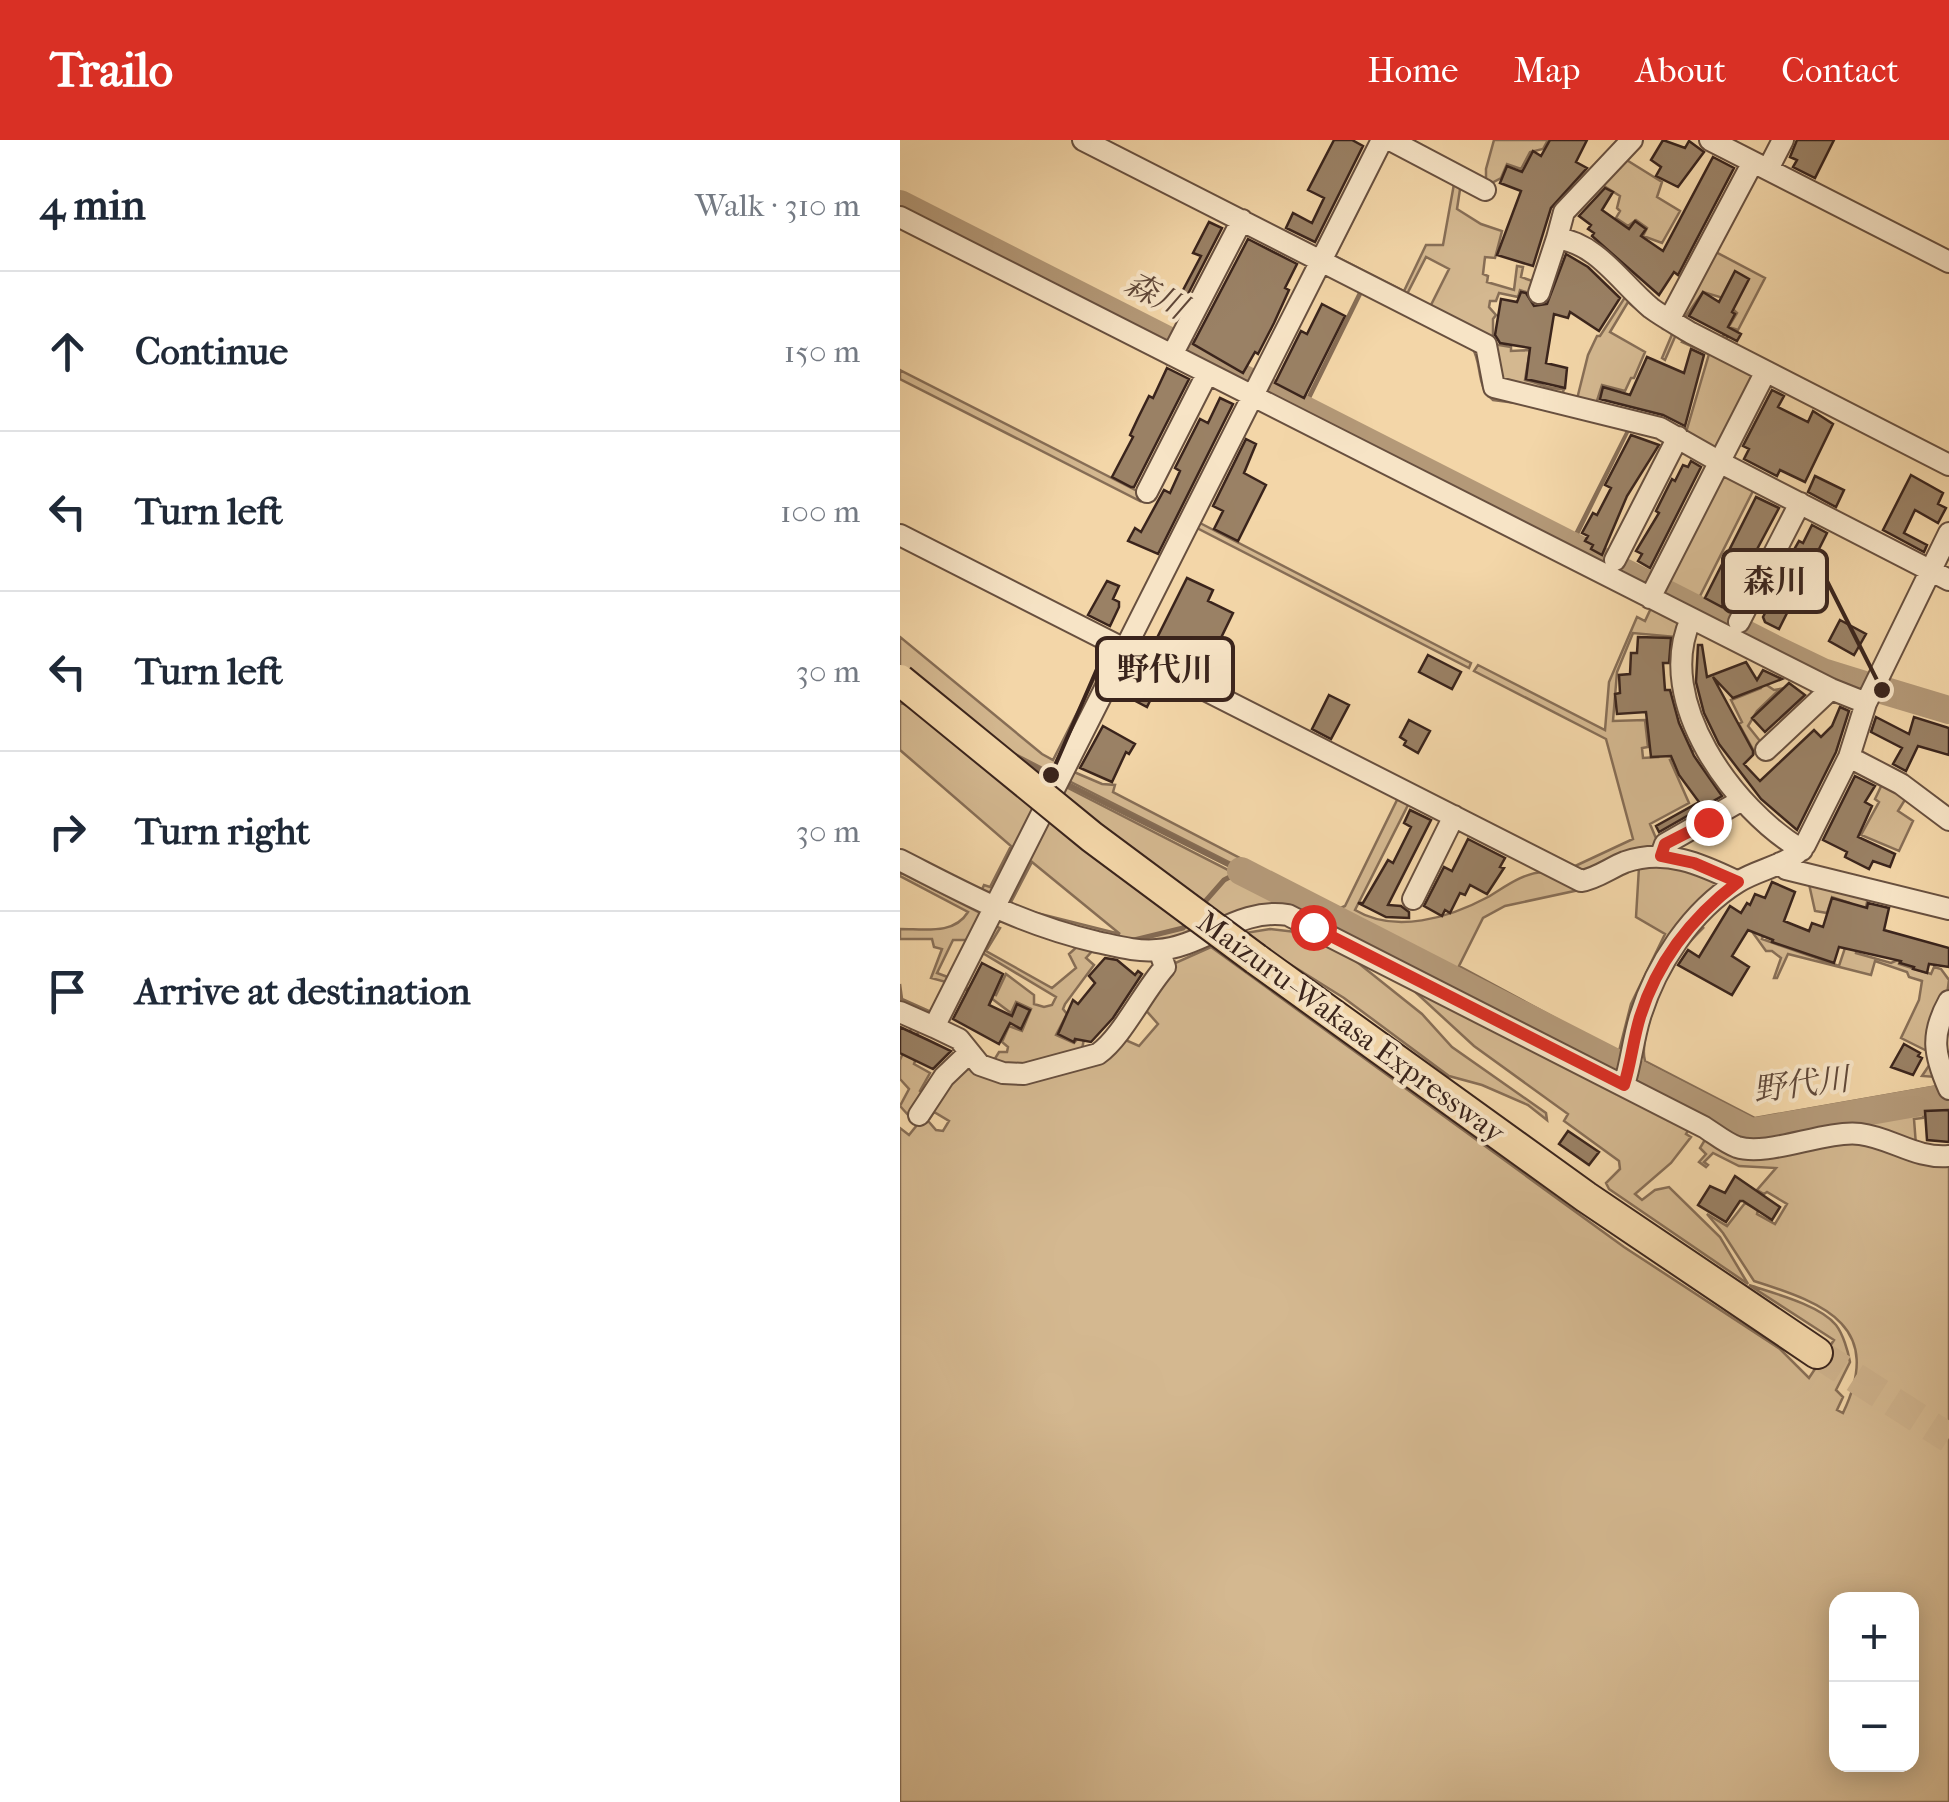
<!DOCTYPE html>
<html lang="en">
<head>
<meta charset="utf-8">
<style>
  :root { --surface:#fff; --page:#f2f2f3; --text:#1f2937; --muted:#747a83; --line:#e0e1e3; --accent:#d93025 }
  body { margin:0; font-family:"IM FELL French Canon","Noto Serif JP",serif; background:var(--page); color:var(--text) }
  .controls { position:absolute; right:30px; bottom:30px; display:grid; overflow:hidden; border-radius:20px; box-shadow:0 5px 25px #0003 }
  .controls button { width:90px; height:90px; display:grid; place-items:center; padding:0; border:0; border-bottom:2px solid var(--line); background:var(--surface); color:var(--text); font:50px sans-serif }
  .stop { position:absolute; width:30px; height:30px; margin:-22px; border:8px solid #d93025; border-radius:50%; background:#fff }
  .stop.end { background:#d93025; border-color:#fff; box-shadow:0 2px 10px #0008 }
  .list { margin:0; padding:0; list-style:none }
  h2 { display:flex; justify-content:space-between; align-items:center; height:130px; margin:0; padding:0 40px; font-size:42px }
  h2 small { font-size:32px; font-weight:400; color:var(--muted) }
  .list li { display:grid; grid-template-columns:65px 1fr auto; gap:30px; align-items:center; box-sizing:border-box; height:160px; padding:0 40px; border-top:2px solid var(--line) }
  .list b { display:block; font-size:38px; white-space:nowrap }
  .list em { font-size:32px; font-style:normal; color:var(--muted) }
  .icon { flex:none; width:55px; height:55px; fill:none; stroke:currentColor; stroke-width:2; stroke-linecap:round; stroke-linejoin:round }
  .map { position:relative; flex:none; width:1049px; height:1662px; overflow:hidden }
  header { display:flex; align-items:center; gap:60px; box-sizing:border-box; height:140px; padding:0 50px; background:var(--accent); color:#fff }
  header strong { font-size:48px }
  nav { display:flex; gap:55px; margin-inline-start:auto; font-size:35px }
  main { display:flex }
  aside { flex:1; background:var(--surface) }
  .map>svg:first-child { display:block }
  .green { fill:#d4b890; stroke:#876e56; stroke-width:2.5; fill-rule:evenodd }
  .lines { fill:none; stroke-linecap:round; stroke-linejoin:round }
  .stream { stroke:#836a53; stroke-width:5 }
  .river { stroke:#b49978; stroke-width:28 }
  .building { fill:#9a8165; stroke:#3a241c; stroke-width:2.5 }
  .highway-tunnel { stroke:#ceb28c; stroke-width:30; stroke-dasharray:30 15; stroke-linecap:butt }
  .minor-casing { stroke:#68503f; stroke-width:24 }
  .highway-casing { stroke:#3a241c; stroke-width:34 }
  .minor { stroke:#f7e4c6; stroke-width:20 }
  .highway { stroke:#f3d6a8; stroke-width:30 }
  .highway-bridge-casing { stroke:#3a241c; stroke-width:34; stroke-linecap:butt }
  .highway-bridge { stroke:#f3d6a8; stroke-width:30 }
  .route { stroke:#d93025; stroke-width:12 }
  .labels { text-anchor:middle; stroke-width:8; stroke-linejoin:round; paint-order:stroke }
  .street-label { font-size:30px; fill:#3a241c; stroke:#f7e4c6 }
  .water-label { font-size:32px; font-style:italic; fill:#5f4738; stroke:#f7e4c6 }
  .leader { fill:none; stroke:#3a241c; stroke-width:4 }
  .callout-dot { fill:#3a241c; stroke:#f7e4c6; stroke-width:4 }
  .callout { fill:#f7e4c6; stroke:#3a241c; stroke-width:4 }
  .callout-label { font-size:32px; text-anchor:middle; font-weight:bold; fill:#3a241c }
</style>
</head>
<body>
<header>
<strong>Trailo</strong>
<nav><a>Home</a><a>Map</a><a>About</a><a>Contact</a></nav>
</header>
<main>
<aside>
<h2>4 min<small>Walk · 310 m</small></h2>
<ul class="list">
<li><svg class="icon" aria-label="ahead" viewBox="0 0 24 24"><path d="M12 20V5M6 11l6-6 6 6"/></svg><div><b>Continue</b></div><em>150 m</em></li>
<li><svg class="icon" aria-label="left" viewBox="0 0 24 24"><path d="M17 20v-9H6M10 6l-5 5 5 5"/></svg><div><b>Turn left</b></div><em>100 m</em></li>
<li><svg class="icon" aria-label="left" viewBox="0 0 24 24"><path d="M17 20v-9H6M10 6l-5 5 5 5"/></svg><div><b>Turn left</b></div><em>30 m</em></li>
<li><svg class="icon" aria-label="right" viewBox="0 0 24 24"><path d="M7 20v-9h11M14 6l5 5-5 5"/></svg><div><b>Turn right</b></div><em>30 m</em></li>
<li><svg class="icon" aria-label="arrive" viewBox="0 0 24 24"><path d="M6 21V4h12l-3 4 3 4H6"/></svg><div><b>Arrive at destination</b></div></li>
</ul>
</aside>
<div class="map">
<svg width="1049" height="1662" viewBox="0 0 1049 1662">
  <rect width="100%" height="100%" fill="#f3d6a8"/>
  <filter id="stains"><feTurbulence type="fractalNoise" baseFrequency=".002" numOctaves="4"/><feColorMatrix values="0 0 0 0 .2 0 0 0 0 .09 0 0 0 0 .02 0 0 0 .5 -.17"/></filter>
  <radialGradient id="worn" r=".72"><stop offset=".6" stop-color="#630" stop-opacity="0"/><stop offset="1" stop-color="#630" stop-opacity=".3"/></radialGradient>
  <path class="green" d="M594,0H648L643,9L630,12L621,29L607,24L601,38L586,46V29Z
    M488,5L561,43L557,69L581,84L602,91L595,118L585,117L583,134L588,136L587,142L614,150L617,126L623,127L621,137L638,143L632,154L620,150L618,157L599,153L596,161H590L589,167L596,175L593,179V200L529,169L549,129L526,117L505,158L430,119ZM489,9L554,44L543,105H526L504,151L435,116Z
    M725,19L762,42L757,57L780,71L762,103L743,96L747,88L736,80L728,86L716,78L720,71L717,68L720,56L696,41Z
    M812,110L865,138L838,190L832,188L823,205L819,203L837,173L820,157L803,152L781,183L778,148Z
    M461,149L577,207L585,243L730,288L673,404L403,267ZM462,152L572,207C583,225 575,245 593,260L632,265L728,289L672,400L407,264Z
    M729,151L778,190L765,220L762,218L773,192L746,177L728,162L710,192L745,212L734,238H731L725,251L702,245L696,264L677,259L688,215L697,196H700Z
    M785,198L855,236L821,314L775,286L787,289L809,214L782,202Z
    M593,204L611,207V211L630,210L625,240C642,243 644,249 664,249L662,255L601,245Z
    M0,230L243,354L240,361L0,239Z
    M819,330L855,347L795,466L760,448Z
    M300,383L571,523L569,528L297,388Z
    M752,466L785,483L776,497L733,493L717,532L713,581L745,580L748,607L742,608L743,618L758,617L757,610L792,606L800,602L803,607L770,620L789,663L750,684L758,703L754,712L688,736L673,727L733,699L706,599L574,531L578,525L705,590L709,542L737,477L745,481Z
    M0,497L142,614L153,620L210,508L216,509L154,634L0,555Z
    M862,542L874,550L880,549L857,571L848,586L864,606L855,613L839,584L842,582L831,560L861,548Z
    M0,562L150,640L92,760L80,754L84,745L90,747L111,706L0,610Z
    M174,632L202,644L215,645L213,652L438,769L445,766L499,656L510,661L455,770C495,794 549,778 588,757C605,747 622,733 644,732C655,731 669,741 679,745L740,721L824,739L723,913L719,912L717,919L169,641ZM739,727L736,777L765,794L731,864L719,911L672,890L668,885L559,826L583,778L605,766L693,747Z
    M984,640L1008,655L998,671L1013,681L999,711L961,695L979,662L975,659Z
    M166,647L412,773L410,778L398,772L273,800L229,804L105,767ZM132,722L220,794L109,766Z
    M0,732L82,774L70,800H53L37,833L53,839L33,878L0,866V844L2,859L31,872L46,842L31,838L42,809L34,807L32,799H0V789C25,789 54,795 68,772L0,736Z
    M909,744L969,753L956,813L991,823L1000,819L999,824L1031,834L1034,827L1041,829L1049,840L1036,937L1022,936L1030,924L1027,911L1001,898L1019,860L1022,841L1009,837L1007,832L975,821L971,835L888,814L877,838H874L881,818L872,811H866L853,793L857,786L865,790L862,799L939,826L952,787L946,777L950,763L932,757L927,773L915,771Z
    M423,776L723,930L721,936L421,781Z
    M798,785L803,788C796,795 788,803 783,810C767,831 738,896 745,921L855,978L1044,945L1048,954L853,988L735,928L739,927L741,922L735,917L750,861Z
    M95,786L100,788L86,811L152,848L176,828L169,814L180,804L195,808L186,818L194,825L165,864L163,869L167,874L156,895L174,903L179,897L184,899L181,914L145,927L91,925L99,912H107L108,907L102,902L109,886L122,891L131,869L116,862L111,873L91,858L77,856L62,848L72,849L74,845L96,855L106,834L134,855V864L144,867L152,865L156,857L81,812Z
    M370,789L396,792L442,810L522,874L552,907L646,973L647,980L628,965L582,945L549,936L444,858L388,823H381L339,794Z
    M311,807L724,1107L880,1209L909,1238L934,1200L849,1145C873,1153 920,1165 936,1185C943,1194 948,1211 950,1222L936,1250L943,1257L937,1270L943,1273C984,1187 927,1164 854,1141L823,1093L807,1074L827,1086L845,1063L858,1070L857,1074L875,1084L887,1064L867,1052L864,1054L857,1050L876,1028L839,1026L813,1013L804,1022L808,1025L806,1027L799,1022L806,1014L800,1008L806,998C859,1035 894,1004 950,1002C972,1002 989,1014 1010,1020C1022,1023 1036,1023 1049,1022V1662H0V988L9,995L17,985L0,966L9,949L0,939V920L7,903L2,900L8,897L12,886L20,888L12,906L18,913L14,924L30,933L20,951L28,957L16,977L19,979L23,975L36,990L43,991L49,981L34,972L30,978L27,974L46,943L67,922L88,935L125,938L200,917L221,898L239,906L258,884L243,867L242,861L273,824ZM936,1460H1012V1624H936Z
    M511,848L789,989L786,994L791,997L771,1023L735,1054L742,1060L755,1050L769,1047L820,1097L848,1144L709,1049L706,1043L720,1029L719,1021L664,981L668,974L574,906Z
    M732,934L852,994L1049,960V969L1023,971V978L1014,979L1016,1005L988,994L848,1002L734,944Z"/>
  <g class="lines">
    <path class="stream" d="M119,619L153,637
      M163,642L341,731
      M302,765L324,740L341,731
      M230,801L283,788L289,781"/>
    <path class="river" d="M0,64L873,508L923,532L965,545
      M982,550L1049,570
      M341,731L851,992L1049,957"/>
  </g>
  <path class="building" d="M434,0H452L463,6L415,102L386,88L393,73L412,83L424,58L408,50Z
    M650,0H687L676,22L687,28L651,68L633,126L597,115L621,51L600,43L607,26L622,32L633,11L641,16Z
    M763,0L785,8L789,1L804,12L778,47L756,36L761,27L751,20Z
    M897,0H934L915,38L893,27L897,20L890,17Z
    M813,17L834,28L778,135L774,132L759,155L692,96L694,93L688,89L691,85L679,76L705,48L713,52L702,70L729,89L735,81L746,89L741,96L763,111Z
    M309,82L322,88L288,154L282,152L301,116L293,113Z
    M348,99L397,124L385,148L389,150L374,183L358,214L355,212L343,233L293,204Z
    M666,114L688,127L720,158L699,191L670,172L668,178L654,174L646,223L667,228L665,248L626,239L630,208L600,203L595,195L601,159L617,162L621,152L626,153L634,166L647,164Z
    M835,131L849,139L832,172L835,174L828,187L841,194L837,201L789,176L803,152L819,162Z
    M422,164L445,176L404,258L375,243L401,191L407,194Z
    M791,209L804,215L785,286L763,275L700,259L703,247L730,255L747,217L784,233Z
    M267,228L289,239L234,347H231L212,337L233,297L230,295L238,278L249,256L253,258Z
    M872,250L884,256L878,267L908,282L913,271L933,284L905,342L880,330L877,336L844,319L849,309L843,306Z
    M320,258L333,264L258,414L228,401L235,388L241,392L264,350L270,353L280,331L275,328L300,279L308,283Z
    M731,295L759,305L727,356L702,415L691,409L693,405L685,401L688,396L682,393L693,373L697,375L711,348L705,345Z
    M346,299L356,304L344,333L366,345L338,401L314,389L323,371L313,366Z
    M791,321L801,327L750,428L738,421L742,414L736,411L759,373L756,371L772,339L775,341L783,325L788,327Z
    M1011,335L1043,353L1038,364L1046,368L1038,383L1015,370L1004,393L1027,405L1024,412L983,390Z
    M915,336L944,350L936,367L908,352Z
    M856,357L879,368L846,430L849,432L841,447L835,444L822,467L805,458Z
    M912,385L927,393L879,489L865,482L863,477L876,452L871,450L899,401L903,403Z
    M287,438L313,450L308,461L333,473L320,500L332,506L317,532L304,525L307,520L284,510L279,521L252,508Z
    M207,441L219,446L213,459L219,462V467L210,486L188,475Z
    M940,480L966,494L954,515L929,501Z
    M738,497L771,498L769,523H763L765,550H770L779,583L794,616L822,656L759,692L756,686L799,662L779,635L771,616L751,617L746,572L717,574L715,554L720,553L719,535L730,534L731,513H737Z
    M798,505H802L807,537L846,522L857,540L863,530L882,539L833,558L813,537L853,611V615L844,624L860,641L914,590L921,597L932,586L940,567L949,571L936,612L897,690L861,659L819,604L804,573L796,542Z
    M528,515L561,532L552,549L519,532Z
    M235,530L259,542L247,567L224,555Z
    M889,543L905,555L865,592L852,578Z
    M429,555L449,565L431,599L412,589Z
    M976,577L1009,594L1014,577L1049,588V615L1018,606L1006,631L993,624L1002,608L971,592Z
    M509,580L530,591L518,613L504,605L506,601L500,597Z
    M203,586L235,604L229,614L226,612L212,642L180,628Z
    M955,636L975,646L965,662L972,666L958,697L995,714L990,727L973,721L969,729L945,717L947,712L923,700Z
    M510,670L531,680L488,765L501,766L509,772V778L486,777L458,763H463L488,720L493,723L511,687L504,683Z
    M568,699L605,718L600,727L604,728L587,754L570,745L565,755L560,753L550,773L545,770L542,776L524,766L544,727L552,731Z
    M872,742L895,752L884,781L909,791L912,783L923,787L932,758L967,768L968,763L989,768L984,790L1049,808V827L1029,824L1027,833L1013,829L1014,827L1000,823L1001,821L939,807L934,823L872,802L873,800L848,790L832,816L849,827L832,855L778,825L788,810L799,817L830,766L841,773L847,763L850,765L855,754L865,758Z
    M205,818L217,820L235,835L238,831L242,834L213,878L191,902L175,899L174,902L158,894L173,860L178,864L195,843L189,836Z
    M82,823L103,834L89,865L112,876L117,864L130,870L121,889L110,883L99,904L53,879Z
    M0,887L28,900L51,911L33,929L0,913Z
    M1004,904L1020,913L1018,916L1022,918L1013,935L991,927Z
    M1049,970V1002L1027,1000L1025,971Z
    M668,991L699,1012L689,1025L659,1004Z
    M835,1036L880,1067L872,1080L843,1061H840L826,1082L798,1065L810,1046L825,1053Z"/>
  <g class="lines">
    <path class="highway-tunnel" d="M917,1213L1049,1298"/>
    <defs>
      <path id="minor" d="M183,0L586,205L594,247L760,288L827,326L1049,440
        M490,0L585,50
        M732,0L664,72L657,98C698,104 720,142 751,168C763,177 778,185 791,193L1049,325
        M810,0L1049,122
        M868,29L883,0
        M0,77L931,549L966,563
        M639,153L657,98
        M769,180L853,22
        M272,215L342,80
        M247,352L307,234
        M0,395L681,741C696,739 710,728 725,722C765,708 801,724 838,742
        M715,420L778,297
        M750,458L865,233
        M791,479C753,561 834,670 902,710
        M839,482L900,363
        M866,610L931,549
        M949,617L1001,644L1049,680
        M761,715L765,704L842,660
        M0,720C69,755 120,784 197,802C216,806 237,812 257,810C304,807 338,767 388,775L804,987C815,994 826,1003 837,1007C868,1017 924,990 960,994C992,998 1016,1019 1049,1016
        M880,723L886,729L1049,769
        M513,759L554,676
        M1049,861C1030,895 1034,915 1049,949
        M0,872L34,887L482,0
        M34,887L59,899L80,925L103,933L124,934L198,914C222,897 243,852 265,827L259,810
        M724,945C731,923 733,900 740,877C756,825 791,771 838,742C860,728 889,726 905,705L949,617L966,563L1049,393
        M19,975L44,937L68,914"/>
      <path id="highway" d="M356,819L686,1057L917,1213"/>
    </defs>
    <use href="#minor" class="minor-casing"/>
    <use href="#highway" class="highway-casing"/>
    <use href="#minor" class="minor"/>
    <use href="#highway" class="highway"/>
    <defs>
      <path id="highway-bridge" d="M0,540L192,697L356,819"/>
    </defs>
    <use href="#highway-bridge" class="highway-bridge-casing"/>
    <use href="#highway-bridge" class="highway-bridge"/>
  </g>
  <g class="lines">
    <path class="route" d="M413,787L724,945C731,923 733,900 740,877C757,822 792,777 838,742L794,723L761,716L765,704L808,682"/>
  </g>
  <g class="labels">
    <g class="street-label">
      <text transform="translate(451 887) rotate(36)" y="10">Maizuru-Wakasa Expressway</text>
    </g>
    <g class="water-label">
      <text transform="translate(256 155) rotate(27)" y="11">森川</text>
      <text transform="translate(901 944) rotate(-7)" y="11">野代川</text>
    </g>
  </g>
  <path class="leader" d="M982 550L927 441M151 635L197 529"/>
  <g class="callout-dot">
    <circle cx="982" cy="550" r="10"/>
    <circle cx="151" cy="635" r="10"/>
  </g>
  <g class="callout">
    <rect x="823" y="410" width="104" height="62" rx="10"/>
    <rect x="197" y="498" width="136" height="62" rx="10"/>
  </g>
  <g class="callout-label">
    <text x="875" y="452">森川</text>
    <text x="265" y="540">野代川</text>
  </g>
  <rect width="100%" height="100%" filter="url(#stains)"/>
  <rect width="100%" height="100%" fill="url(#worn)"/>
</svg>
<div class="controls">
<button>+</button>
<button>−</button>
</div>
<div class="stop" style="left:413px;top:787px"></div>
<div class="stop end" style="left:808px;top:682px"></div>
</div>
</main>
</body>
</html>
